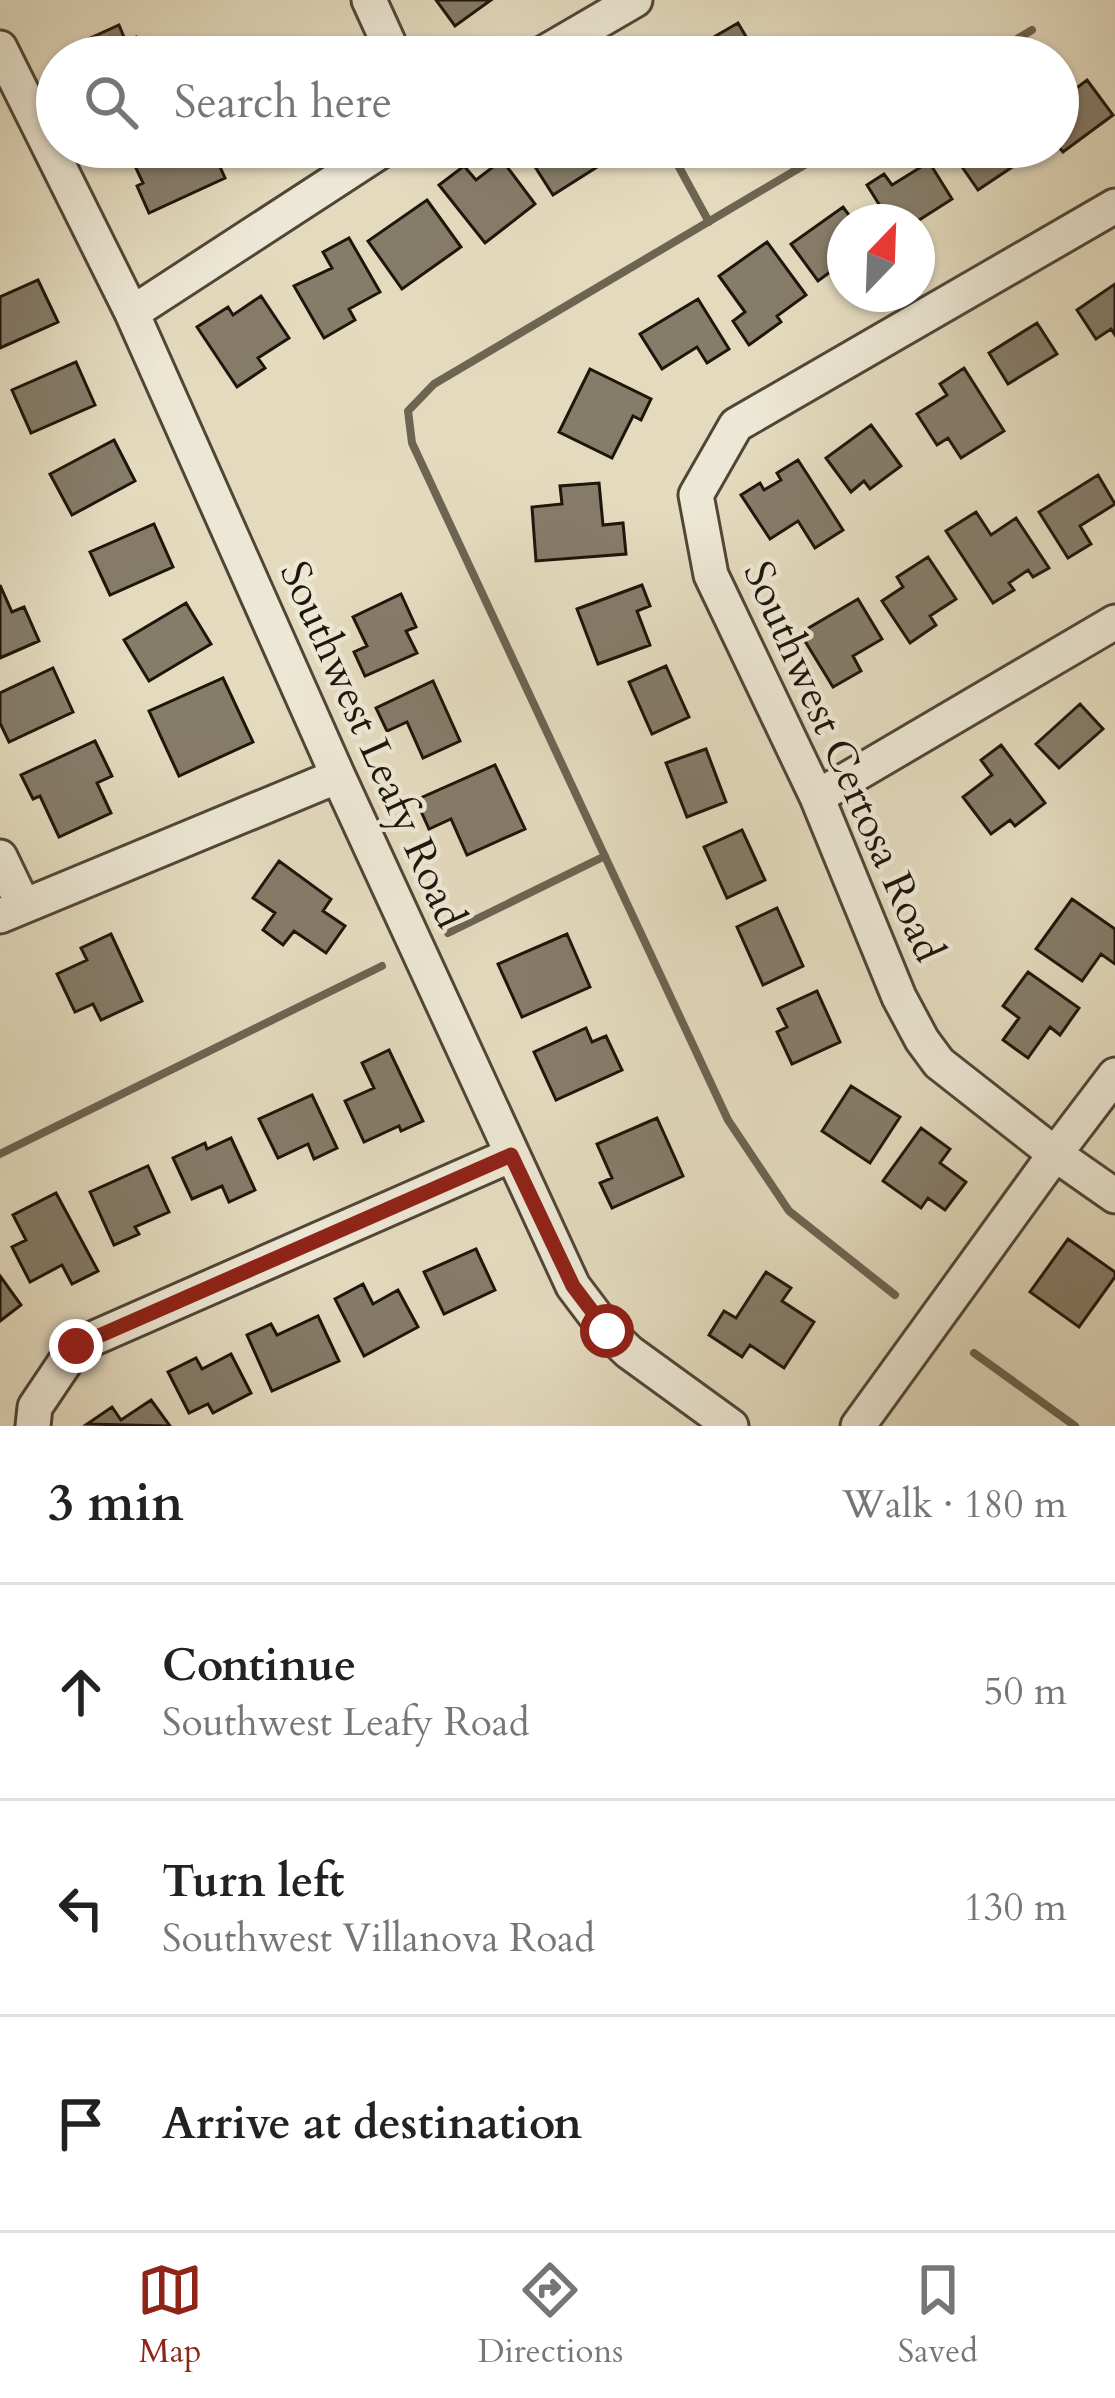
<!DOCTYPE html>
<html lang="en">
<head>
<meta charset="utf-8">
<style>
  :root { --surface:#fff; --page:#f2f2f2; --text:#222; --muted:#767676; --line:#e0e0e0; --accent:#8f2418 }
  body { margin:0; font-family:Cardo,serif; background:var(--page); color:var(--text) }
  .compass { position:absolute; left:827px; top:204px; width:108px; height:108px; border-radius:50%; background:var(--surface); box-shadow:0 3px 9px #0004; rotate:23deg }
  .stop { position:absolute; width:36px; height:36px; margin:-27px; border:9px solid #8f2418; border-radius:50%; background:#fff }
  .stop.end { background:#8f2418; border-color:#fff; box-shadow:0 3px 12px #0008 }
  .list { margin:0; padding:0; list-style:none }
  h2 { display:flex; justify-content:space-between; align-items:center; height:156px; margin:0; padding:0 48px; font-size:51px }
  h2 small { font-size:39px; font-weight:400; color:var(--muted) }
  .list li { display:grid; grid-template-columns:78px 1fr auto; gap:36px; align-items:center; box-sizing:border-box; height:216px; padding:0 48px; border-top:3px solid var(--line) }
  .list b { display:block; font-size:45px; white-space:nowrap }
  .list p { margin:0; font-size:39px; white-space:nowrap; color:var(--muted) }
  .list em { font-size:39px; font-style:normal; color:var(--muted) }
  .icon { flex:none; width:66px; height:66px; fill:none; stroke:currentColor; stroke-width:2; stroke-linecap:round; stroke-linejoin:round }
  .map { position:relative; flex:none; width:1115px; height:1426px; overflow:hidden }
  .search { position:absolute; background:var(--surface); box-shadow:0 3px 9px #0004; left:36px; right:36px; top:36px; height:132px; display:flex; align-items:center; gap:30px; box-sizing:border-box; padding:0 42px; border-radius:66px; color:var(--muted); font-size:45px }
  .sheet { height:804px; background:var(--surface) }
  nav { display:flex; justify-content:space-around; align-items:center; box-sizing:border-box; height:168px; border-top:3px solid var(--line); background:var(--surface); font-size:33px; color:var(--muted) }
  nav a { display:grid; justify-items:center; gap:6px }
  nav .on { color:var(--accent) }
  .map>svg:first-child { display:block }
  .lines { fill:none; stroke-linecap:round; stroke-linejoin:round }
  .stream { stroke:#6d6452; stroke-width:8 }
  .building { fill:#857c69; stroke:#1e150b; stroke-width:3 }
  .minor-casing { stroke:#504638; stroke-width:39 }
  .minor { stroke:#ede8d5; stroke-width:33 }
  .route { stroke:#8f2418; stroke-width:15 }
  .labels { text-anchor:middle; stroke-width:9; stroke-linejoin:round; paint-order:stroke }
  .street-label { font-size:42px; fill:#1e150b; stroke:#ede8d5 }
</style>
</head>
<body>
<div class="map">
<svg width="1115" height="1426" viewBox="0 0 1115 1426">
  <rect width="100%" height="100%" fill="#e4dbbf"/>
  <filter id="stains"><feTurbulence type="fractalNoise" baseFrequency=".00167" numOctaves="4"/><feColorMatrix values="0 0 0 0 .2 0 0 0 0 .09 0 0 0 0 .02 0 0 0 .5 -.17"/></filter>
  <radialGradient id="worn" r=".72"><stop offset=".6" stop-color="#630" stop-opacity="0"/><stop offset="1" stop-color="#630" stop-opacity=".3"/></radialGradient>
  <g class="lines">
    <path class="stream" d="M987,57L1032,30
      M668,147L709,222
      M835,147L434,384L408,411L412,443L728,1120L789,1211L895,1295
      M448,933L605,856
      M0,1154L382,966
      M974,1353L1075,1426"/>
  </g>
  <path class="building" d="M436,0H491L455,26Z
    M738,23L758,57L681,56Z
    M119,25L126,42L136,37L145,57H92L84,41Z
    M1087,80L1113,115L1063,152L1058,146V102Z
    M126,147H180L184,155L200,147H211L225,178L149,213L137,186L143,183Z
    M530,147H611L616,155L553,195L525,151Z
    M957,147H1025L1030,155L978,190L951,151Z
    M502,160L535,204L485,243L439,185L464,166L476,180Z
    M929,162L952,199L916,222H890L867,185L884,174L892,185Z
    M427,200L461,247L402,289L368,241Z
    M843,207L854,222H845V261L818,281L791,244Z
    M349,238L380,292L349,309L355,320L324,338L294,286L332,268L323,252Z
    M767,242L806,295L777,316L781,322L749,345L733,321L745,312L719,276Z
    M38,280L58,322L0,348V297Z
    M1115,284V335L1111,329L1096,339L1077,310Z
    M261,296L289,338L258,358L265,368L237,387L197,327L228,307L233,315Z
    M698,299L729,349L707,363L697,347L662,369L640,334Z
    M1037,323L1057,354L1008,384L989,353Z
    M76,362L95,405L31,433L12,390Z
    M964,368L1004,431L961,458L948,438L937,445L917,414L947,395L940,384Z
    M590,369L651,399L641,420L633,416L612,458L559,432Z
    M871,425L901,466L870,489L864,481L851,492L826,458Z
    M114,440L135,481L72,515L50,474Z
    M798,460L843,530L815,548L798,521L770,539L741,495L760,483L764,490L781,480L777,473Z
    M1098,475L1115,504L1080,526L1091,544L1068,558L1039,512Z
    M599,483L603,525L623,523L626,554L536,561L532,507L562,504L560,486Z
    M976,512L991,535L1016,518L1049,568L1033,577L1028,570L1009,583L1014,590L993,603L946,531Z
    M154,524L173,567L110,595L90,552Z
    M928,557L956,599L930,616L936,625L910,643L882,601L903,587L897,577Z
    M0,585L12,612L24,607L39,641L0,658Z
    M642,585L650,606L637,611L650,645L598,664L577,609Z
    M401,594L416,627L406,631L417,653L365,676L354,652L367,646L353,617Z
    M858,599L882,639L853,656L861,671L833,687L800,633Z
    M186,603L211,644L149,681L124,640Z
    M666,666L689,717L652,734L629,682Z
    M53,668L73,712L9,742L0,723V693Z
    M223,678L253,742L179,776L149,711Z
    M433,681L460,741L423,758L407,722L387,731L376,708Z
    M1080,704L1103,729L1059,768L1036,744Z
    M95,741L112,776L97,783L111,813L59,837L40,796L33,799L21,775Z
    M1001,745L1045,803L1015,826L1010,820L991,834L963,797L992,775L981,760Z
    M706,749L726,802L687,817L666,763Z
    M495,765L525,829L467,855L451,819L429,829L416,800Z
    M742,830L765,880L727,898L704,847Z
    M279,861L331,899L323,911L345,926L326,953L294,931L283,945L263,930L275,913L253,898Z
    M1072,899L1115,929V964L1101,954L1082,981L1036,949Z
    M777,908L803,966L763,985L737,927Z
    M111,934L142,1001L101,1020L93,1004L75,1012L57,974L87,960L81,948Z
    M567,934L590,987L522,1017L498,964Z
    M1028,972L1079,1008L1060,1035L1050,1027L1028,1058L1003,1040L1019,1018L1003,1006Z
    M817,991L840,1042L792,1064L777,1032L787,1027L778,1009Z
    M586,1028L592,1042L606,1036L622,1070L556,1100L534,1052Z
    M389,1050L423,1121L401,1131L399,1126L364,1142L345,1101L374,1088L362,1063Z
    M851,1086L900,1117L870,1163L822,1131Z
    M312,1095L337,1148L314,1159L308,1144L278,1158L259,1119Z
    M657,1118L683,1176L612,1208L600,1183L612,1178L597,1144Z
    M921,1128L950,1149L940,1163L966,1182L945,1210L928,1198L921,1208L883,1181Z
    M231,1138L255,1190L229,1202L222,1186L192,1199L173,1158L205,1143L207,1149Z
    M148,1166L169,1212L135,1227L139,1234L114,1245L90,1192Z
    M56,1193L98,1271L72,1284L62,1265L30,1282L12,1247L26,1240L13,1215Z
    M1068,1239L1115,1272V1277L1079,1327L1030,1292Z
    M476,1249L495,1290L444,1314L424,1272Z
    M766,1272L791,1288L782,1301L814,1322L784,1368L750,1345L742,1357L709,1335L724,1311L736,1318Z
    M0,1276L21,1305L0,1321Z
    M363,1284L373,1304L398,1290L418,1327L364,1356L335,1299Z
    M318,1316L339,1361L272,1391L247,1335L271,1324L277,1335Z
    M231,1354L251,1393L213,1413L208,1404L189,1413L168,1372L196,1358L202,1369Z
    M151,1400L170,1426L87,1424L112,1407L121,1420Z"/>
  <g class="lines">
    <defs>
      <path id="minor" d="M369,0L395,57
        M0,48L132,313L338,776L573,1286L607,1331L629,1352L731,1426
        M537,57L635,0
        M1115,206L736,425L696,495L711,575L817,797L899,997L922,1040L939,1063L1055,1154L1115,1196
        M132,313L387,147
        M817,797L1115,622
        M0,857L23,905
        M0,916L338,776
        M33,1426L35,1407L76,1346L511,1155
        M858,1426L1055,1154L1115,1075"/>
    </defs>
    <use href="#minor" class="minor-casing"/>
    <use href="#minor" class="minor"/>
  </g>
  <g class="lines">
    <path class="route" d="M76,1346L511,1155L573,1286L607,1331"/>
  </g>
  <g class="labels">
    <g class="street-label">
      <text transform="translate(374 744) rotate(66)" y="15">Southwest Leafy Road</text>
      <text transform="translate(845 761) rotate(66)" y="15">Southwest Certosa Road</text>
    </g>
  </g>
  <rect width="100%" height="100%" filter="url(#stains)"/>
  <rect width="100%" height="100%" fill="url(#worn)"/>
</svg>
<svg class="compass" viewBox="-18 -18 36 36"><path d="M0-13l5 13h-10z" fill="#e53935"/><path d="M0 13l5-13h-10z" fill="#767676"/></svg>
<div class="stop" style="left:607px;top:1331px"></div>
<div class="stop end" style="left:76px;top:1346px"></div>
<div class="search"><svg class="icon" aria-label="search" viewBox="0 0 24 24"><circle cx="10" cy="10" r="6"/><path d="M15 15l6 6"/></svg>Search here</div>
</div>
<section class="sheet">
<h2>3 min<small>Walk · 180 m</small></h2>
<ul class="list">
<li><svg class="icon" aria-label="ahead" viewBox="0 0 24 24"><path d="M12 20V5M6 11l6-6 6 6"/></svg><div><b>Continue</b><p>Southwest Leafy Road</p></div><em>50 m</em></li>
<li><svg class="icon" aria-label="left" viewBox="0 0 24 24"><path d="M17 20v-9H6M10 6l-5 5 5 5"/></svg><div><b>Turn left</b><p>Southwest Villanova Road</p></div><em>130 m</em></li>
<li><svg class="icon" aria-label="arrive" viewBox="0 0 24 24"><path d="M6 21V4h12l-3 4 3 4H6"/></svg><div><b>Arrive at destination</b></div></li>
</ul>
</section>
<nav>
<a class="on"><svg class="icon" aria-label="map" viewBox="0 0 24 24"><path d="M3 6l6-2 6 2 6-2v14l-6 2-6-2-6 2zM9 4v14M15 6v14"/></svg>Map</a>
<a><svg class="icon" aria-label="directions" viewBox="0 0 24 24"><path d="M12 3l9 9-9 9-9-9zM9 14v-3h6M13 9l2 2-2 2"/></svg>Directions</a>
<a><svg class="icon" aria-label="saved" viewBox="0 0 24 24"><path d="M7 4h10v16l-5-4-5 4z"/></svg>Saved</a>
</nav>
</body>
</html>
